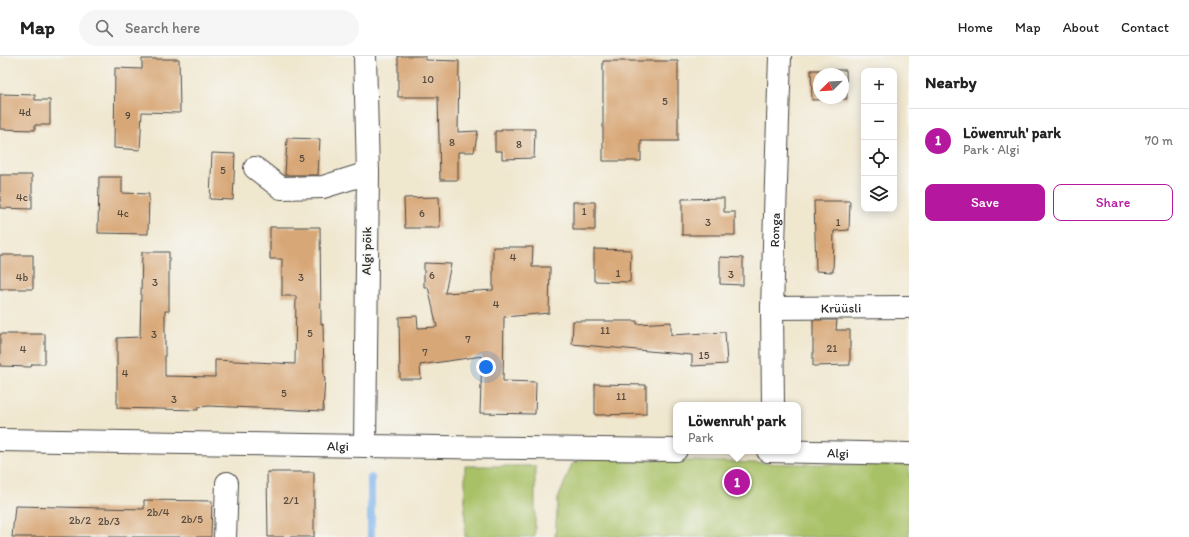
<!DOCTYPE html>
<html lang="en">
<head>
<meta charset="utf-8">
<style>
  :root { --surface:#fff; --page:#f6f6f6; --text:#222; --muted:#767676; --line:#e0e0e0; --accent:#b5179e }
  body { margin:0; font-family:Itim,sans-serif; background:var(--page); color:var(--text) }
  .controls { position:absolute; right:12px; top:12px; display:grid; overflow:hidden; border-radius:8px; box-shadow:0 2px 10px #0003 }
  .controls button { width:36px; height:36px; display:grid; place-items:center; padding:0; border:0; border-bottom:1px solid var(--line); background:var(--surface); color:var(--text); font:20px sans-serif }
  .compass { position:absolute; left:813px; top:12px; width:36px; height:36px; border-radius:50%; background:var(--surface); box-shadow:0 2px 10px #0003; rotate:246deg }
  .you { position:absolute; left:486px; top:311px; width:14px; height:14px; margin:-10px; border:3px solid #fff; border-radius:50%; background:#1a73e8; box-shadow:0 0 0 6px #1a73e833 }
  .badge { display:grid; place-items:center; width:26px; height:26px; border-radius:50%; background:var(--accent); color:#fff; font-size:13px; font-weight:700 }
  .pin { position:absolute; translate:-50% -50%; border:2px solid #fff; box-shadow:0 1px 4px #0006 }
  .popup { position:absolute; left:673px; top:346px; width:128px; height:52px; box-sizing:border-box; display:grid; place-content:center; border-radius:8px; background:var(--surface); filter:drop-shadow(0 1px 3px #0005); font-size:13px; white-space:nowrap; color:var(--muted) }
  .popup b { font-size:15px; color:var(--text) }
  .popup::after { content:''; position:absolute; left:50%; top:100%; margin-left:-8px; border:8px solid transparent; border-top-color:var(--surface) }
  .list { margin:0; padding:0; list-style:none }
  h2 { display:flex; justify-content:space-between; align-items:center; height:52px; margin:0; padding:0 16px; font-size:17px }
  h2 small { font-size:13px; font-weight:400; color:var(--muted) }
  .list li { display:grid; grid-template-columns:26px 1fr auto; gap:12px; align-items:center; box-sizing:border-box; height:64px; padding:0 16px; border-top:1px solid var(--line) }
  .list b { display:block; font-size:15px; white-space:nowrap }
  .list p { margin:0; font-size:13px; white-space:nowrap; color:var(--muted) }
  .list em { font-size:13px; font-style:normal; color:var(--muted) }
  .actions { display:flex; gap:8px; padding:12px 16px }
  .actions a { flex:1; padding:9px 0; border:1px solid var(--accent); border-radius:8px; text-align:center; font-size:14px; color:var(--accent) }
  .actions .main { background:var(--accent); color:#fff }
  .icon { flex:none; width:22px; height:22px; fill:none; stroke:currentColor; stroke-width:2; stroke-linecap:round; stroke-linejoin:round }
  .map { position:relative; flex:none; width:909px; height:481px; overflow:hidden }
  header { display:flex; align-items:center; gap:24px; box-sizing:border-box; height:56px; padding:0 20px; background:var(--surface); border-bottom:1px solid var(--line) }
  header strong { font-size:19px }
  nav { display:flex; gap:22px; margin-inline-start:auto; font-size:14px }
  .search { width:280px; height:36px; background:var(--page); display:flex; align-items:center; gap:10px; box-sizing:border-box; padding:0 14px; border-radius:22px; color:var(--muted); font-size:15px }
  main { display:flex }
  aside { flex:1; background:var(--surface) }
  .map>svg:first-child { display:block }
  .green { fill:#a9c166; stroke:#6a7648 }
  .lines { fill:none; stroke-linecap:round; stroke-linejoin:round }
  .stream { stroke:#7cb3eb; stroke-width:8 }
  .building { fill:#d8a777; fill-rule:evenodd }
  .minor-casing { stroke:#494744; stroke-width:24 }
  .minor { stroke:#fff; stroke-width:22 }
  .labels { text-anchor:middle; stroke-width:3.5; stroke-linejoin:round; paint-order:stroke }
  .number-label { font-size:11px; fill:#564a3e }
  .street-label { font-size:13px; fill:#2b2b2b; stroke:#f6f6f2 }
</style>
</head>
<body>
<header>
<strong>Map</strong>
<div class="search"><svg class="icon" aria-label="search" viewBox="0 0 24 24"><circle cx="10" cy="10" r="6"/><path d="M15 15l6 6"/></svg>Search here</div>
<nav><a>Home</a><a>Map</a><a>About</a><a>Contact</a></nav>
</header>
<main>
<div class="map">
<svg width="909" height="481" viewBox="0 0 909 481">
  <rect width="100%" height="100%" fill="#f6f6f2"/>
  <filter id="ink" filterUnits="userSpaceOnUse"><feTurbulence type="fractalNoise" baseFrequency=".025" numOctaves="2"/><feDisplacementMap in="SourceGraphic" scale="8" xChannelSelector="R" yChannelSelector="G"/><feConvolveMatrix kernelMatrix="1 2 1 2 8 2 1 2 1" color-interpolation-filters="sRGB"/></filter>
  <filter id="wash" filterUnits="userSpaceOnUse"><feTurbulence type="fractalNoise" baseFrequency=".012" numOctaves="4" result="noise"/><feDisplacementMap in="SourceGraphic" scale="16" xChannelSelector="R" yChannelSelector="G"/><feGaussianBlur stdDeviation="0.9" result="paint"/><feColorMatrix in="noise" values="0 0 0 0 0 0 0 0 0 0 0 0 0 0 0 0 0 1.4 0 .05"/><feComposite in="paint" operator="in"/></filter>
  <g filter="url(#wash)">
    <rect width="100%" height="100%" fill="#f0e7cf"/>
    <path class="green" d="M588,402L793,408L909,409V481H555L558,443L572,408Z
      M465,410H535V481H465Z"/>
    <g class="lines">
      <path class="stream" d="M371,481V422"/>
    </g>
    <g id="blocks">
      <path class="building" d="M398,0H425V4L459,5L458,76L478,75L474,96H458V124H440L438,41H398Z
        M142,3H179L180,57L142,56L140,94L114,92L115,12L142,13Z
        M603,5H678V85H641V105H603Z
        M811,14H846L847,43L812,44ZM819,18H843V42H819Z
        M0,38L35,39V44H50V69H35V74L0,73Z
        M502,73H535L534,102L502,103V95H495V75H502Z
        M287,82L320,83L318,119H285Z
        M212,97L235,98L233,144L210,143Z
        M0,119H32V153L0,152Z
        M99,121H122V137L149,138L148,178L98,177Z
        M439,141L440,172H405L404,142Z
        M724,142V156H735V179H682V143Z
        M814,145H850L849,174L834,175L833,216L816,215Z
        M573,146H595V174H573Z
        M270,171H320L321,268H323L324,322H325L323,355L209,350L198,351V354L117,352V282L140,281L142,196H169V255H165V320L215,321V304L295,308L296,240H282V203H270Z
        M493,191H533L532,211H550L549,257L504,261L503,325L536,326L535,358L480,357L482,300L420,309L421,323H400L399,261L417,260L418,272L437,271L428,231H424V207L451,208L445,237L493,234Z
        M594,193L631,194L630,226L594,225Z
        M0,199H33V233H0Z
        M720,201L743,202V229L720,228Z
        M813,264H837L836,274H850V309L813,310Z
        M573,265H637V268L671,266V279L725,276L727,308L692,310V299L572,288Z
        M0,278H45V308H32L31,311L0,310Z
        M595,328L646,329V358L595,359Z
        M267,416H314V481H268Z
        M144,444L212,445L211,481H12L15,450L144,453Z"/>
    </g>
  </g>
  <g filter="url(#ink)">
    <use href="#blocks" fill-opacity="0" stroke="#494744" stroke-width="1"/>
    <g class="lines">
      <defs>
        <g id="minor">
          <path d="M365,0L368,117L365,390"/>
          <path d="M255,112L281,132L323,131L368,117"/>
          <path id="s1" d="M772,252L909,251"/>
          <path id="s2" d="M773,349L772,252L780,0"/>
          <path id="s3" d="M0,384L365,390L676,394"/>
          <path id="s4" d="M768,395L909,398"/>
          <path d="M225,481L227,427"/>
        </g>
      </defs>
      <use href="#minor" class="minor-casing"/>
      <use href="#minor" class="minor"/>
    </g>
  </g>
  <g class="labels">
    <g class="number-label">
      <text x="428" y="27">10</text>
      <text x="665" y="49">5</text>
      <text x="25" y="60">4d</text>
      <text x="128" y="63">9</text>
      <text x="452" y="90">8</text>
      <text x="519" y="92">8</text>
      <text x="302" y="106">5</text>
      <text x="223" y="118">5</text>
      <text x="22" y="145">4c</text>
      <text x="584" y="159">1</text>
      <text x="123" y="161">4c</text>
      <text x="422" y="161">6</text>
      <text x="708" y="170">3</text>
      <text x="838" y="170">1</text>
      <text x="513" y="205">4</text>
      <text x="618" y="221">1</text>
      <text x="731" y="222">3</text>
      <text x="432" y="223">6</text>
      <text x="22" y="225">4b</text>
      <text x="301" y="225">3</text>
      <text x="155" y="230">3</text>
      <text x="496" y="252">4</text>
      <text x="605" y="278">11</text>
      <text x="310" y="281">5</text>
      <text x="154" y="282">3</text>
      <text x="468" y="287">7</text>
      <text x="832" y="296">21</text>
      <text x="23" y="297">4</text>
      <text x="425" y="300">7</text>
      <text x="704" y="303">15</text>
      <text x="125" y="321">4</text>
      <text x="284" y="341">5</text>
      <text x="621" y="344">11</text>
      <text x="174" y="347">3</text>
      <text x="291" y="448">2/1</text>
      <text x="158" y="460">2b/4</text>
      <text x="192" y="467">2b/5</text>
      <text x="80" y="468">2b/2</text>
      <text x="109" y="469">2b/3</text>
    </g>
    <g class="street-label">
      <text dy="5" stroke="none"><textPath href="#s2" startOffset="175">Ronga</textPath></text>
      <text transform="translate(366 195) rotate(-89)" y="5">Algi põik</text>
      <text dy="5" stroke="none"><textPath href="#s1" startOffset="69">Krüüsli</textPath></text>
      <text dy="5" stroke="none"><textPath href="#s3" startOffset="338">Algi</textPath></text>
      <text dy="5" stroke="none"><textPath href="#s4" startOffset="70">Algi</textPath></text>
    </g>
  </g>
</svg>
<div class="controls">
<button>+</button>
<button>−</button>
<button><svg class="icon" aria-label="locate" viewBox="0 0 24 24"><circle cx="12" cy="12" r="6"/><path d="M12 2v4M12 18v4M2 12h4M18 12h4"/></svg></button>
<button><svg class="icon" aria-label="layers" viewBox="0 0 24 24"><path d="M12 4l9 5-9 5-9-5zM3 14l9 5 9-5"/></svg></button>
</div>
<svg class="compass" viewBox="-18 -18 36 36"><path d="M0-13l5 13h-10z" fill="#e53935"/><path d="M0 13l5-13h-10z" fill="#767676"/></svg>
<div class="you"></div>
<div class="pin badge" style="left:737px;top:426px">1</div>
<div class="popup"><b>Löwenruh' park</b>Park</div>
</div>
<aside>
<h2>Nearby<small></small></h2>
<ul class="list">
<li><span class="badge">1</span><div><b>Löwenruh' park</b><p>Park · Algi</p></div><em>70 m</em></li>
</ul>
<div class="actions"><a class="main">Save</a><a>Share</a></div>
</aside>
</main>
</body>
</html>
